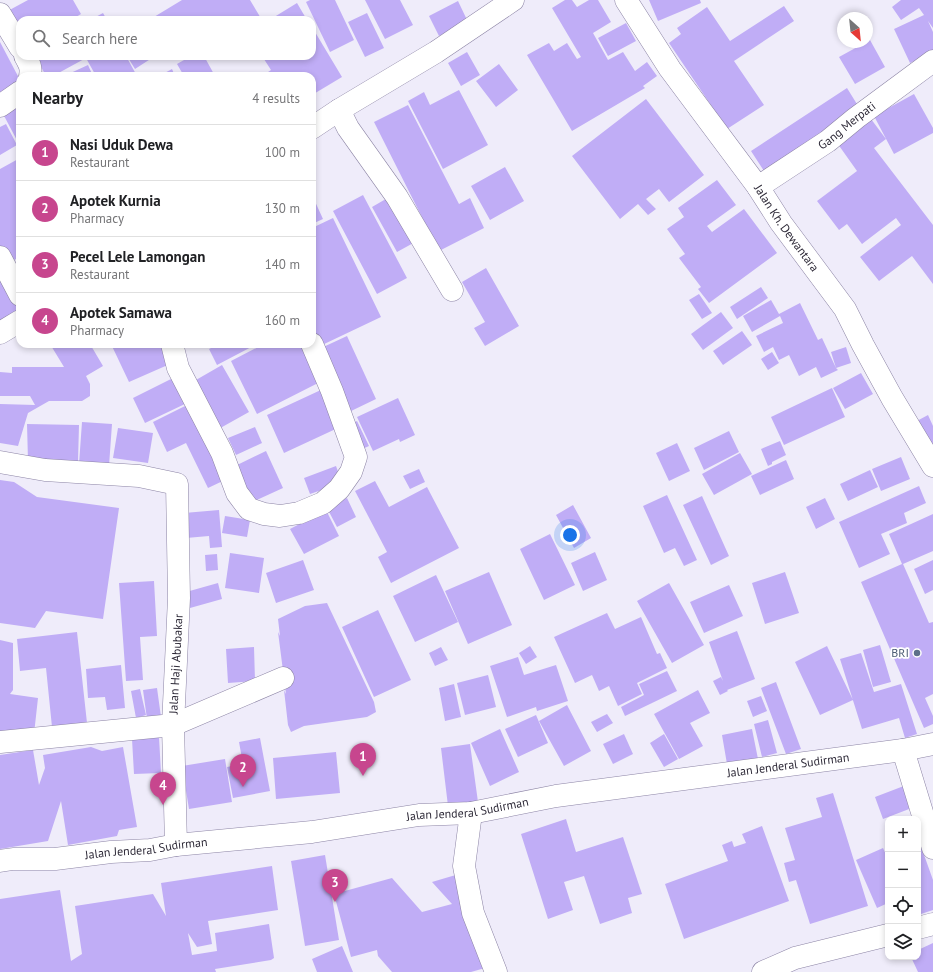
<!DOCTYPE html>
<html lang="en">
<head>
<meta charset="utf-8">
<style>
  :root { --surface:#fff; --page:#f2f2f2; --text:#202124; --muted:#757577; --line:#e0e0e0; --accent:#c7468e }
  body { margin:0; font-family:"PT Sans",sans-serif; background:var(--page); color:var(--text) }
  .controls { position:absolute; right:12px; bottom:12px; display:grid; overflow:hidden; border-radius:8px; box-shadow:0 2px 6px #0003 }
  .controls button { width:36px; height:36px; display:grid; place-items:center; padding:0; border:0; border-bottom:1px solid var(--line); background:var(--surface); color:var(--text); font:20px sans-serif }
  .compass { position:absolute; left:837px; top:12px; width:36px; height:36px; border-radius:50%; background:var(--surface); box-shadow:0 2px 6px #0003; rotate:153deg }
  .you { position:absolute; left:570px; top:535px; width:14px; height:14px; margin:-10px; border:3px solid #fff; border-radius:50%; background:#1a73e8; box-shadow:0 0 0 6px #1a73e833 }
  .badge { display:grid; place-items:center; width:26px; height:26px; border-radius:50%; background:var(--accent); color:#fff; font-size:13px; font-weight:700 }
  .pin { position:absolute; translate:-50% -33px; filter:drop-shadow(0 1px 2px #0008) }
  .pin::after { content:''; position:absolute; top:21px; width:14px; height:12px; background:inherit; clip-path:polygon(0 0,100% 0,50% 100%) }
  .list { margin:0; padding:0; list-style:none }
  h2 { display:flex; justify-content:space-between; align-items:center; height:52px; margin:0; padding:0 16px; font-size:17px }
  h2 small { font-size:13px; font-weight:400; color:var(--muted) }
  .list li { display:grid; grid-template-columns:26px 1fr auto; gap:12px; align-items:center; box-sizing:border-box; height:56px; padding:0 16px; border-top:1px solid var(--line) }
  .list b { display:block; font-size:15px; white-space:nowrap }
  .list p { margin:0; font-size:13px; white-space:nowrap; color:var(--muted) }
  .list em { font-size:13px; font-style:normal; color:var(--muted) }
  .icon { flex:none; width:22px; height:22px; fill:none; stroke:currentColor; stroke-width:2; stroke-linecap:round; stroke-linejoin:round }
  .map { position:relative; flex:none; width:933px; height:972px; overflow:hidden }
  .search { position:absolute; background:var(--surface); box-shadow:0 2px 6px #0003; left:16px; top:16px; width:300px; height:44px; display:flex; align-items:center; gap:10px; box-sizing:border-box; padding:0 14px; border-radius:12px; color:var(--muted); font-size:15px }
  .panel { position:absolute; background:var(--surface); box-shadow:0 2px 6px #0003; left:16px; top:72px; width:300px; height:276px; border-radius:12px }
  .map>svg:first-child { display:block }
  .building { fill:#c0adf6 }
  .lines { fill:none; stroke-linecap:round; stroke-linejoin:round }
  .minor-casing { stroke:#8c84a5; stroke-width:23 }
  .highway-casing { stroke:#8c84a5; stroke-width:23 }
  .minor { stroke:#fff; stroke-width:22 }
  .highway { stroke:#fff; stroke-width:22 }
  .service-dot { fill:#5c6f8a; stroke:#fff; stroke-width:1.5 }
  .labels { text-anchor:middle; stroke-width:3.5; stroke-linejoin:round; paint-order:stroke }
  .street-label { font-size:12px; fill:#2d2937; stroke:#fff }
  .service-label { font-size:12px; fill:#4e5e75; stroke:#fff; text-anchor:end }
</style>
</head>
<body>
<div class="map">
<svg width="933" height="972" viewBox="0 0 933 972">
  <rect width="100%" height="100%" fill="#efecfa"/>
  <path class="building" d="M28,0H73L81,14L71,20H20V41L4,13Z
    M182,0H250L262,20H149Z
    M310,0H335L354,40L330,52L306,2Z
    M365,0H400L413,25L385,39Z
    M565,0H572L577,7L589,0H598L611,22L593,33L608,60L623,52L635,71L647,62L657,76L643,86L645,88L572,131L527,55L549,43L554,51L567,43L577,59L581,57L552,8Z
    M649,0H700L701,3L658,21Z
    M901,0H933V28L928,21L933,32V52L910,63L894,29L924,15L919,8L901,20L892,7Z
    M458,1L468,22L439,36L429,16Z
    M297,3L307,20H271V19Z
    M784,6L794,21L734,61L764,105L727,129L669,43L681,34L677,28L707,7L730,41Z
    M103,13L107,20H90Z
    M367,13L384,48L365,57L348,22Z
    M626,23L636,41L608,56L598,38Z
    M312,27L342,77L312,95V76H262L271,70L262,56H312Z
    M870,40L885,67L855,84L839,57Z
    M0,42L20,80V88L0,99Z
    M467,52L480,75L461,86L448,63Z
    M35,56H126L137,76H96L86,58L53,76H46Z
    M127,56H155L135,69Z
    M191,56H204L215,76H184L177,64Z
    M499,64L518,90L496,107L476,81Z
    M88,65L93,76H64Z
    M172,69L175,76H159Z
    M847,88L860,109L764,171L751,151Z
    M459,90L488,145L443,169L408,101L424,92L430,105Z
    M914,94L933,128V133L894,154L874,116Z
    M646,99L704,175L669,202L659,189L646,199L656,209L648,215L638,204L620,219L572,156Z
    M20,102V146L2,112Z
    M408,105L459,204L470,198L484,228L439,251L374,122Z
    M868,115L886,139L874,148L933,225V284L912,256L879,281L860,257L901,225L896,218L862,244L847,224L839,230L817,201L857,171L835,140Z
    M6,124L17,145L0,155V127Z
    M20,158V224L19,225L20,228V257L6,264L0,251V169Z
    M505,167L524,201L490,220L471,186Z
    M717,180L736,205L707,226L712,232L744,209L777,253L709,303L698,289L701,287L679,258L685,254L667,229L684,217L678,208Z
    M312,195L323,219L312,224Z
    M363,195L407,278L377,294L333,211Z
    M391,196L417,241L397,252L372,207Z
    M333,218L381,317L320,346L312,330V228Z
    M0,263L20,300V312L0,323Z
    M486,268L519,326L485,346L474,328L485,322L462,282Z
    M761,287L768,298L737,319L730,307Z
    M699,294L712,313L702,319L689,300Z
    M771,300L779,314L800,303L818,340L822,338L836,368L831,352L846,347L851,363L836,368L838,370L821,378L816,367L799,376L789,355L779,360L773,347L764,352L756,336L783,323L780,316L752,332L743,316Z
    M721,312L733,328L703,350L691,334Z
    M742,331L752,345L723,365L713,351Z
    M347,336L376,399L349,412L319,349Z
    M50,344H90L103,366L86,376L90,384V396L82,401H49L28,413L18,446L0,443V404L35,405L30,396H0V372L12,373V367H64Z
    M111,344H161L170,364L129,382Z
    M219,344H257L217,365L209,349Z
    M264,344H306L324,380L257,414L231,361Z
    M772,352L779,363L768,370L761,359Z
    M222,365L249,412L215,431L189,384Z
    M861,373L873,394L845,409L833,388Z
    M175,377L187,403L145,423L133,398Z
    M832,388L845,417L784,445L771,417Z
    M323,389L340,427L284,453L267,415Z
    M398,398L415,435L400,442L399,439L373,451L357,417Z
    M191,403L227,479L208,488L186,443L167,452L153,422Z
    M928,415L933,426V446L915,422Z
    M357,421L369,446L358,451L346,427Z
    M82,422L112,424L109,466L79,464Z
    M27,424L79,425L78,462L28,461Z
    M255,427L262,443L236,455L228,438Z
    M118,428L153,433L148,463L113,458Z
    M729,431L739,452L704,470L694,448Z
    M780,441L786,455L772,462V464L768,466L761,449Z
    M677,443L690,471L669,481L656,453Z
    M266,451L283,488L250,503L233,467Z
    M740,453L752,474L714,495L702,474Z
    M901,457L910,479L881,491L872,469Z
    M786,460L794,479L760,495L751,476Z
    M336,466L342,483L310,494L304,478Z
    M419,469L425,482L410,489L403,476Z
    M870,470L878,487L848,501L840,484Z
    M0,480L14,482L37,497L119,508L103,619L46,611L35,628L0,623Z
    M375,481L389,507L427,487L459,548L391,583L378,557L387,552L355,491Z
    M919,486L926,503L904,513L907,523L881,534L890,554L859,568L839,522Z
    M667,495L697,560L684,566L675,548L664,553L643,506Z
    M702,496L729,556L711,565L683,505Z
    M347,498L356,517L337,527L327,508Z
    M825,498L835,519L816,529L806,507Z
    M573,505L591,538L574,548L556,515Z
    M219,510L222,547L210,548L209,536L186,538L184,513Z
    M326,510L339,536L304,554L290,529Z
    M933,514V551L903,564L929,623L933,622V694L925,698L933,716V724L924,728L861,582L902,564L889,534Z
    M225,516L250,520L247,537L222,533Z
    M550,534L575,585L544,600L520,549Z
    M595,552L607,580L583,591L571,563Z
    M230,553L264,558L259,593L225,588Z
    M217,554L218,570L206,571L205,555Z
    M303,560L314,590L276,603L266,573Z
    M933,560V590L925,594L914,569Z
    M489,572L512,625L468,644L445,591Z
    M785,572L799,613L765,624L752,583Z
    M436,575L458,622L415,642L393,596Z
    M154,581L157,636L140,637L143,680L126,681L119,583Z
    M218,583L222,599L190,608L186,592Z
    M669,583L704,645L672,663L637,601Z
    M729,585L743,616L704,633L690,602Z
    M327,603L374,702L376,712L367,717L304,726L291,732L288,725L284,690L286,694L278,632L280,636L278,619L305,606Z
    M378,610L411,680L374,697L342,627Z
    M607,613L615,629L641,617L657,654L660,653L667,668L637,683L642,694L618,706L609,686L599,691L592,675L575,683L554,637Z
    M737,631L755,679L727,690L728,691L720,695L713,681L721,677L723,681L709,642Z
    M77,632L87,723L52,727L46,668L20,671L17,639Z
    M0,640L13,643V690L10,694L38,698L34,734L0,732Z
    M880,645L891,682L873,687L863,650Z
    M530,646L537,657L526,664L519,653Z
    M827,646L853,700L820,715L795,662Z
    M254,647L255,681L228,683L226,649Z
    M441,647L448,660L435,666L429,653Z
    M861,653L874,692L901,684L917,734L905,738L899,718L862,729L840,659Z
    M518,657L524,675L556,665L568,701L537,711L536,707L507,717L490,666Z
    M121,665L125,708L107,710L105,697L88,698L86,669Z
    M667,671L677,691L625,716L621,707L644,695L639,684Z
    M488,675L496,707L465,715L457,683Z
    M776,682L801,749L786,754L761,688Z
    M454,684L461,717L445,721L439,688Z
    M157,688L161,717L147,719L143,690Z
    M140,689L146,715L136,718L131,691Z
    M698,690L710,713L690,723L703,746L679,759L654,714Z
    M761,696L767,711L753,717L747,701Z
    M567,705L591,751L564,766L539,721Z
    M607,714L613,723L597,732L591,722Z
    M536,715L548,743L518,757L505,729Z
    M768,720L777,753L762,757L754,724Z
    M500,729L519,772L490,786L471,743Z
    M752,729L758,759L727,764L722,735Z
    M624,734L633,754L613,764L603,744Z
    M664,734L678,759L664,767L650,743Z
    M159,737L161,773L134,774L132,739Z
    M260,738L270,791L233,798L227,767L243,764L239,742Z
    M470,744L478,802L448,806L441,748Z
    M91,747L102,751L123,747L137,827L119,830L117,836L68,845L61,801L48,841L0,849V755L33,750L39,785L45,768L43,755Z
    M336,752L340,793L276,799L273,758Z
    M225,759L232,802L189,809L182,766Z
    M909,784L917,806L883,819L875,797Z
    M833,793L868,906L810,924L796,880L789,882L784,863L795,860L785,828L822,817L816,798Z
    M566,819L576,852L623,837L642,894L628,898L632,913L600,924L584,876L564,882L573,910L548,919L521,834Z
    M762,826L789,901L684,939L665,884L728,861L722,845L732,841L734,847L746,843L742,834Z
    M918,838L933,880V910L918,915Z
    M883,848L888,859V903L877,908L856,860Z
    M325,855L339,940L305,946L291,861Z
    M272,866L278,910L208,921L212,944L197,947L188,933L192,955L217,951L215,933L269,924L274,958L271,960L215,969L216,972H0V899L60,890L71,961L82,954L75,906L153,894L166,916L161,883Z
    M459,874L485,968L471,972H392L378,956L377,950L351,957L334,894L392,878L422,912L452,904L432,882Z
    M933,943V972H918L911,957H918V950Z
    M342,946L353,972H317L312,959Z"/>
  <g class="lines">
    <defs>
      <g id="minor">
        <path id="s1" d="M626,0L670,69L758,187L781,223L845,309L863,345L892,398L933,466"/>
        <path d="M0,14L20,47"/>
        <path d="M25,56C29,63 32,68 30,76"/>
        <path d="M0,106L20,92"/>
        <path d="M339,110L348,128L397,197L452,290"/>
        <path d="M312,128L339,110L436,52L513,0"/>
        <path id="s2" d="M758,187L828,141L856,118L933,61"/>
        <path d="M0,257L20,295"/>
        <path d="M0,333L20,321"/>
        <path d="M172,344L178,368L222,453L237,493L249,509L264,514L280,516L299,513L323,503L339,489L351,472L356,457L332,391L312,344"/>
        <path d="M0,462L45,470L139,476L177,484L179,598L173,725L176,845"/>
        <path d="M0,742L173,725L283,678"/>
        <path d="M903,750L933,848"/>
        <path d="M471,813L464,866L473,913L496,972"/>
        <path d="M918,928L933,924"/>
        <path d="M763,972L795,958L888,935"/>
      </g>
      <g id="highway">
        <path id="s3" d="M0,861L13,859H55L111,852L150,850L176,845L312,832L419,815L471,813L556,796L903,750L933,744"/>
      </g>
    </defs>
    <use href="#minor" class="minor-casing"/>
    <use href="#highway" class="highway-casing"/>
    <use href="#minor" class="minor"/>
    <use href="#highway" class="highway"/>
  </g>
  <circle class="service-dot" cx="917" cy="653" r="4"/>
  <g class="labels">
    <g class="street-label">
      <text dy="4" stroke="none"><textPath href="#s2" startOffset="108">Gang Merpati</textPath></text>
      <text dy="4" stroke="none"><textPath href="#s1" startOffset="279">Jalan Kh. Dewantara</textPath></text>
      <text transform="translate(176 664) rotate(-87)" y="4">Jalan Haji Abubakar</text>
      <text dy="4" stroke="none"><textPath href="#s3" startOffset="795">Jalan Jenderal Sudirman</textPath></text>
      <text dy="4" stroke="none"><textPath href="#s3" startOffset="471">Jalan Jenderal Sudirman</textPath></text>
      <text dy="4" stroke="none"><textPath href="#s3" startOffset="147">Jalan Jenderal Sudirman</textPath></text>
    </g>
    <g class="service-label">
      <text x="909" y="657">BRI</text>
    </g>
  </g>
</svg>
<div class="controls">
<button>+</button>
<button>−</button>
<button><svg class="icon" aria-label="locate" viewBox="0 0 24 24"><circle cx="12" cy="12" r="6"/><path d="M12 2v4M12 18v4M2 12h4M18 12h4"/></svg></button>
<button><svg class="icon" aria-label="layers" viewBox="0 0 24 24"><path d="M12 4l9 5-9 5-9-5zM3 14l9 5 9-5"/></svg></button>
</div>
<svg class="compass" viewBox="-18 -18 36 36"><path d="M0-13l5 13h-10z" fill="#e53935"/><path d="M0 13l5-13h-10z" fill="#757577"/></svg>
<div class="you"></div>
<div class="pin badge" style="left:363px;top:776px">1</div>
<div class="pin badge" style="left:243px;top:787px">2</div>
<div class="pin badge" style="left:335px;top:902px">3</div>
<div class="pin badge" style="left:163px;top:805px">4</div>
<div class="search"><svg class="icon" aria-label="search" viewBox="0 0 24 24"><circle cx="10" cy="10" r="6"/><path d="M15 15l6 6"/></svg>Search here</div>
<section class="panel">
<h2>Nearby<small>4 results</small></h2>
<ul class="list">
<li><span class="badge">1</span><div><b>Nasi Uduk Dewa</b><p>Restaurant</p></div><em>100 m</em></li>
<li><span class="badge">2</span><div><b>Apotek Kurnia</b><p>Pharmacy</p></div><em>130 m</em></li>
<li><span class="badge">3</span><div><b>Pecel Lele Lamongan</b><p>Restaurant</p></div><em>140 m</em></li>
<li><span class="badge">4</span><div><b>Apotek Samawa</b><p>Pharmacy</p></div><em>160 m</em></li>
</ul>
</section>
</div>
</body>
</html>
